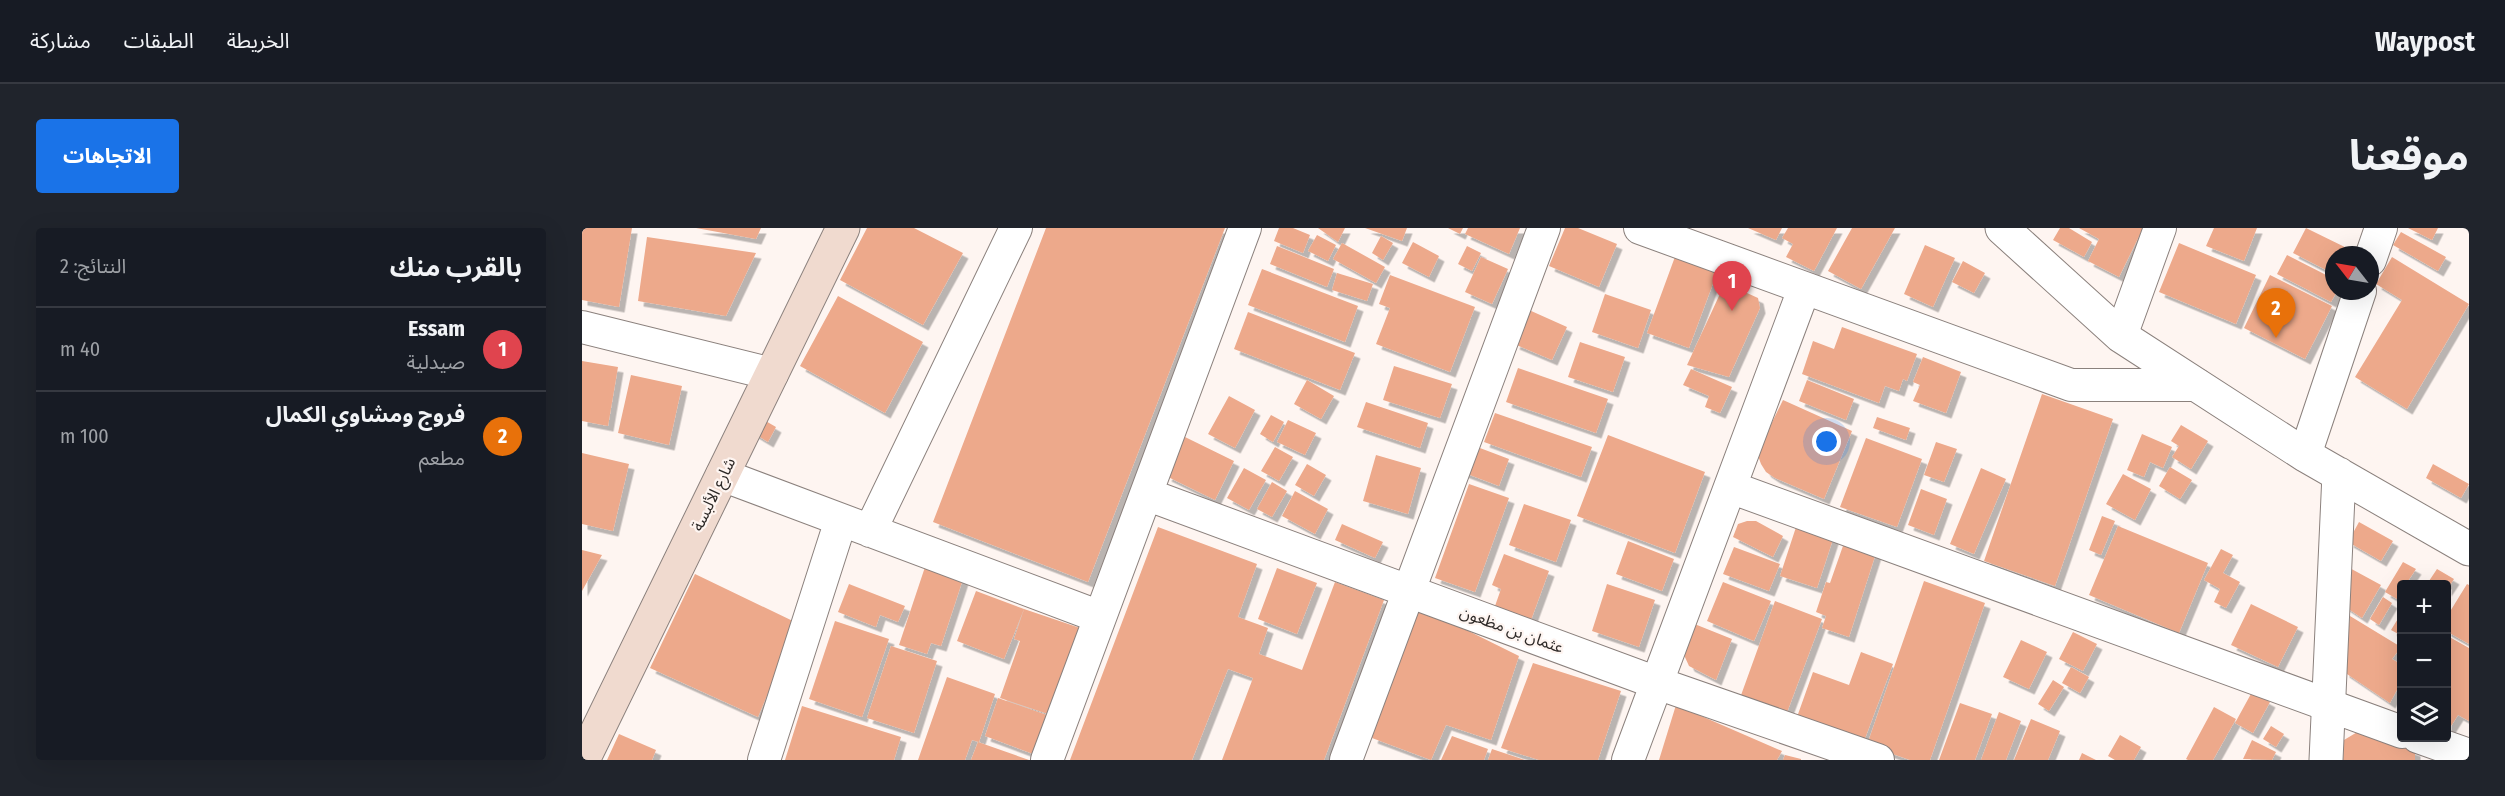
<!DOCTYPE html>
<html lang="ar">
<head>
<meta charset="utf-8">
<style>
  :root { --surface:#171b24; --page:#20242c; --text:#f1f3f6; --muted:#9ea1a6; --line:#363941; --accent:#1a73e8 }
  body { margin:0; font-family:"Fira Sans Condensed","Noto Sans Arabic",sans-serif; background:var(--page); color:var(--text); direction:rtl }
  .controls { position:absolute; right:18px; bottom:18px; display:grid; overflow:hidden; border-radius:6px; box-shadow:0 6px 24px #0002 }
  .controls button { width:54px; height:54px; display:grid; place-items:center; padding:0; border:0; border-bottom:2px solid var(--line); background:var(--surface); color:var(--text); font:30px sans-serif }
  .compass { position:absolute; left:1743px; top:18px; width:54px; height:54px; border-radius:50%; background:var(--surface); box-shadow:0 6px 24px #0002; rotate:301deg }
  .you { position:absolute; left:1245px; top:214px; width:21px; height:21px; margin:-15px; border:4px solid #fff; border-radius:50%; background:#1a73e8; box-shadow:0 0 0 9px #1a73e833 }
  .badge { display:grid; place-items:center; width:39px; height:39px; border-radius:50%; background:var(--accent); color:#fff; font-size:20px; font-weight:700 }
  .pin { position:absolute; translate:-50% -50px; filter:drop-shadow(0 2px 3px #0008) }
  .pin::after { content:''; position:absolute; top:32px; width:21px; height:18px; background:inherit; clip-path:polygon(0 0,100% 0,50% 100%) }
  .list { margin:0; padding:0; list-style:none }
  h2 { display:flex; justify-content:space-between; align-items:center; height:78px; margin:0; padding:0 24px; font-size:26px }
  h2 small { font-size:20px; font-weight:400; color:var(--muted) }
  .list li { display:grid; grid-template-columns:39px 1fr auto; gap:18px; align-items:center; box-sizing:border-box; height:84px; padding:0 24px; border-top:2px solid var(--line) }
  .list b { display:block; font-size:22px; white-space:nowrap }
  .list p { margin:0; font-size:20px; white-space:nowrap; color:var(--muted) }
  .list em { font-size:20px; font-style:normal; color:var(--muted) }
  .icon { flex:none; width:33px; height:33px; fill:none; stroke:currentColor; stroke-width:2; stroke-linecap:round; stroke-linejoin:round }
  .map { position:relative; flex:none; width:1887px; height:532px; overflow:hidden; direction:ltr; border-radius:6px }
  header { display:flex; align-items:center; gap:36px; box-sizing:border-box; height:84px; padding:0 30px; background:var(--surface); border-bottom:2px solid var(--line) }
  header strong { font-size:28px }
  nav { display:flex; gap:33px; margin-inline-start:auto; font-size:21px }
  .intro { display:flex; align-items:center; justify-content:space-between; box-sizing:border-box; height:144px; padding:0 36px }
  h1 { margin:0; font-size:42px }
  .button { padding:15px 27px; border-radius:6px; background:var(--accent); color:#fff; font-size:21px; font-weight:700 }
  main { display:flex; gap:36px; padding:0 36px }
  aside { flex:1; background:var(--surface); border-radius:6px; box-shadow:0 6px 24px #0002 }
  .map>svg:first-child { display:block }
  .building { fill:#eda98b; filter:url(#shadow) }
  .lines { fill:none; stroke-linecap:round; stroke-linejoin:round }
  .minor-casing { stroke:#8b817d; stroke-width:34 }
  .tertiary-casing { stroke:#8b817d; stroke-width:35 }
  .secondary-casing { stroke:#8b817d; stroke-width:35 }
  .minor { stroke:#fff; stroke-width:32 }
  .tertiary { stroke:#fff; stroke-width:33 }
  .secondary { stroke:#f0dacf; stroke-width:33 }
  .labels { text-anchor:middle; stroke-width:4.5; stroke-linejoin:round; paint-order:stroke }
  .street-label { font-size:16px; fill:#2d2927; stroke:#fef5f1 }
</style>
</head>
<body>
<header>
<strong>Waypost</strong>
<nav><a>الخريطة</a><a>الطبقات</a><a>مشاركة</a></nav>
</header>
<div class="intro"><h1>موقعنا</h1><a class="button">الاتجاهات</a></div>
<main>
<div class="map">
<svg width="1887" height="532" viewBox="0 0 1887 532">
  <defs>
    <filter id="shadow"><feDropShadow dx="5.5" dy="5.5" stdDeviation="0" flood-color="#0004"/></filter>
  </defs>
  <rect width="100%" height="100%" fill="#fef5f1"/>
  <path class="building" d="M0,0H50L37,79L0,72Z
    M114,0H179L174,11Z
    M285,0H332L381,25L341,97L258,52Z
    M464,0H643L506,354L351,294Z
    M697,0H711L728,7L721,25L692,13Z
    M736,0H763L756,14Z
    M783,0H825L820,13Z
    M866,0H881L878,6Z
    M886,0H938L927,26L883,6Z
    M983,0H996L1035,16L1017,59L967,38Z
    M1166,0H1200L1194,12Z
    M1206,0H1255L1232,43L1204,29L1211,16L1200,10Z
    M1270,0H1313L1279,61L1246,43Z
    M1478,0H1487L1510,14L1502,29L1471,12Z
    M1497,0H1561L1537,49L1506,33L1517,11Z
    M1632,0H1675L1662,33L1624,18Z
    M1724,0L1775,25L1774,27H1752V46L1711,25Z
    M1826,0H1856L1850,12Z
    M1819,4L1864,29L1856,43L1811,17Z
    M735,7L754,17L746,33L726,23Z
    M799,8L811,15L801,32L790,25Z
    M65,9L174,25L144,88L56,73Z
    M831,14L857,28L847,49L820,35Z
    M760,15L803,39L794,55L751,31Z
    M1597,15L1674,47L1654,96L1577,64Z
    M1343,17L1373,30L1351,79L1322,66Z
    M695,18L752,41L745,59L688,36Z
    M885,18L899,25L890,43L876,36Z
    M1094,26L1136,42L1107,120L1065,105Z
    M1705,27L1752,51V63H1755L1749,74L1695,46Z
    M899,29L926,41L910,76L883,64Z
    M1810,29L1887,76L1825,181L1773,149L1820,72L1794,56Z
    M1381,33L1403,45L1392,65L1370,54Z
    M680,41L776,78L763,114L666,77Z
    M755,45L791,56L785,73L750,62Z
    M808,47L893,79L868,144L794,116L808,80L797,76Z
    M1688,47L1750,78L1723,131L1662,100Z
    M1143,55L1176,70L1178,80L1147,149L1105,137Z
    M1023,66L1069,82L1056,120L1010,104Z
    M256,68L341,114L303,185L218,138Z
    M947,82L985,99L970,132L932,116Z
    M666,84L773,125L758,162L652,121Z
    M1260,99L1335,126L1325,153L1321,151L1317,163L1303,158L1297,175L1220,146L1231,113L1252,121Z
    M998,114L1043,129L1031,164L986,149Z
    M1341,129L1379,144L1364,185L1331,173L1338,157L1331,154Z
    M0,133L36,139L26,198L0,193Z
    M812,138L870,156L858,190L801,172Z
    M936,140L1026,171L1014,205L924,174Z
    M1109,141L1150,159L1138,185L1123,179L1127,168L1101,157Z
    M49,147L100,158L87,217L36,205Z
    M725,152L752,168L739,191L712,176Z
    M1225,152L1272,171L1264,192L1217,173Z
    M1460,166L1531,191L1473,358L1402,333Z
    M647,168L673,182L653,220L626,206Z
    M1201,172L1270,203L1242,271L1193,250L1184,244L1179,236L1175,225Z
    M784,174L846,195L838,220L775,199Z
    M913,185L1010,219L999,249L902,214Z
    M689,187L702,194L691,214L678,206Z
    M175,188L194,199L186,214L166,202Z
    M1295,189L1328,200L1324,212L1291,200Z
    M706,192L734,205L723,227L695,214Z
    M1599,197L1626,213L1609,241L1590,229L1597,218L1589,213Z
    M1560,206L1590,219L1581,240L1568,234L1562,249L1545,242Z
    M1026,207L1123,244L1093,325L995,288Z
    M603,209L652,233L633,272L584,248Z
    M1284,210L1340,231L1315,299L1258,279Z
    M1354,214L1375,221L1362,254L1342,247Z
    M890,217L927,231L917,258L880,244Z
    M693,219L711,229L697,253L679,243Z
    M0,225L47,236L31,303L0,296Z
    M794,227L839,240L826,286L781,273Z
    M725,236L744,247L732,268L713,257Z
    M1851,236L1887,256L1879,270L1844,250Z
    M1588,239L1610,252L1598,271L1577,258Z
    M662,240L684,252L667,282L645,270Z
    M1399,240L1424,251L1392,326L1368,316Z
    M1541,246L1569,261L1553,292L1524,276Z
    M690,254L705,263L690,289L675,281Z
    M887,256L927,270L893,364L853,350Z
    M1339,261L1365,271L1352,307L1326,297Z
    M713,263L746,281L733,306L700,288Z
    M942,276L989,292L974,334L927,317Z
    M1520,288L1533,293L1519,327L1507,322Z
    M1165,293H1174L1201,308L1191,329L1151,309L1156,296Z
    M1216,293L1253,305L1235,360L1198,348Z
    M1777,294L1811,313L1799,333L1766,314Z
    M760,296L801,314L793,330L753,312Z
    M1536,298L1626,335L1597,405L1507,367Z
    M576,299L675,336L656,389L686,400L677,426L720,442L753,354L802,372L742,532H640L671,450L646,441L610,532H488Z
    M1046,313L1092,331L1080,363L1034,346Z
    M1262,315L1294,325L1267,409L1240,400L1244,388L1234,384L1244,354L1248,355Z
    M1152,319L1198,336L1187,363L1141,346Z
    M1639,321L1651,327L1641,345L1658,354L1644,380L1632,374L1638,361L1622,352Z
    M0,322L20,327L0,363Z
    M922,326L967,343L949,392L913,378L919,361L910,357Z
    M345,333L383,345L359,418L349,415L345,426L317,417Z
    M1821,334L1834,341L1824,356H1820V365L1815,371L1803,364Z
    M1764,338L1799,357L1780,390L1762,378Z
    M695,340L735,355L715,406L676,391Z
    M1855,341L1872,351L1864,363V356H1845Z
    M113,346L215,395L176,489L68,440Z
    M1342,353L1403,375L1348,532H1328L1285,517Z
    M1141,354L1189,373L1172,413L1125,393Z
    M267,356L323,378L316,394L298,387L294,399L256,384Z
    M1025,356L1073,372L1057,419L1010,403Z
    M1885,356L1887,357V416L1864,403V390Z
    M394,363L442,381L422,431L375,413Z
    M1801,369L1810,375L1797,397L1788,391Z
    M1193,373L1240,391L1204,487L1158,470Z
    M832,376L937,428L909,512L864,497L849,532L790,510Z
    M1669,376L1716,399L1696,439L1649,417Z
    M442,381L504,402L475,489L418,470L438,413L432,411Z
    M1820,384V408L1809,402Z
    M1768,388L1819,419L1810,431L1820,437V452L1808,475L1762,444Z
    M253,393L307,411L280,489L227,471Z
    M1110,395L1150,411L1134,452L1107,438L1102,427L1103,414Z
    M1491,404L1515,416L1501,443L1477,431Z
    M1864,407L1887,420V493L1876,487L1864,506Z
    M1439,412L1465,424L1447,461L1421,449Z
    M309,418L355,433L332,505L285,490Z
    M1279,424L1311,436L1282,513L1215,489L1231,444L1267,457Z
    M951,435L1039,463L1016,532H957L919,520Z
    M1489,439L1507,449L1498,465L1480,455Z
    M365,449L413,466L397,514L390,512L383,532H336Z
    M1471,452L1482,459L1467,483L1456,476Z
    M1670,464L1688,474L1671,505L1653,495Z
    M416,470L476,491L462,530L403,508Z
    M1378,475L1410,486L1393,532H1357Z
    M1094,477L1200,523L1195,532H1077Z
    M220,478L319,509L312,532H203Z
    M1632,479L1654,491L1631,532H1606L1604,531Z
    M1417,484L1439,493L1424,532H1399Z
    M1449,491L1478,503L1466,532H1432Z
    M1689,498L1702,506L1694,519L1681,511Z
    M1777,503L1833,523V532H1761L1762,512Z
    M37,506L74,522L70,532H25Z
    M1538,507L1559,519L1552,532H1533L1526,528Z
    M870,508L906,521L902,532H859Z
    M1670,512L1694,524L1690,532L1661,531Z
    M396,514L447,532H389Z
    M910,521L943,532H906Z
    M1500,525L1514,532H1497Z
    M1203,527L1219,531V532H1201Z"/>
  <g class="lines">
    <defs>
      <path id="minor" d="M1058,0L1489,157H1615
        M1788,32L1799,0
        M0,99L190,146
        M1539,108L1578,0
        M1723,227L1778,63
        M140,247L518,389
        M1148,259L1820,504
        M564,266L1075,455L1296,532
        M288,303L434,0
        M1836,509L1887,527
        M182,532L259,292
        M465,532L663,0
        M764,532L962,0
        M1046,532L1222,61"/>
      <path id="tertiary" d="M1420,0L1539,108L1723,227L1887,321
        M1744,532L1757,246"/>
      <path id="secondary" d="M1,532L261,0"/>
    </defs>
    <use href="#minor" class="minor-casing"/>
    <use href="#tertiary" class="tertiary-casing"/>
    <use href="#secondary" class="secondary-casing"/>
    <use href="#minor" class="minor"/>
    <use href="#tertiary" class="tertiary"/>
    <use href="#secondary" class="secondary"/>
  </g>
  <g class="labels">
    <g class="street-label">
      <text transform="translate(131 266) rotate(-64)" y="6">شارع الألبسة</text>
      <text transform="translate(930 401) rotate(20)" y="6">عثمان بن مظعون</text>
    </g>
  </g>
</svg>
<div class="controls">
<button>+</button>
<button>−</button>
<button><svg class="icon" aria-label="layers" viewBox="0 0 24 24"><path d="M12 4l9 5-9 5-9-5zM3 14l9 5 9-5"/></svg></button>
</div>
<svg class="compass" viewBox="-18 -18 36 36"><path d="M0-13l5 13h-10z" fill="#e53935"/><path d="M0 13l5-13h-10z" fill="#9ea1a6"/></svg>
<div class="you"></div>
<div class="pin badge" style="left:1150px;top:83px;background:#e0444e">1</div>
<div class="pin badge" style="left:1694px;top:110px;background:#e8710a">2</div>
</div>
<aside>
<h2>بالقرب منك<small>النتائج: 2</small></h2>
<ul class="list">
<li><span class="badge" style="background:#e0444e">1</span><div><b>Essam</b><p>صيدلية</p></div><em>40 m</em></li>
<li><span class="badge" style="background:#e8710a">2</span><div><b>فروج ومشاوي الكمال</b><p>مطعم</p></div><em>100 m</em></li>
</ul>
</aside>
</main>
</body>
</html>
